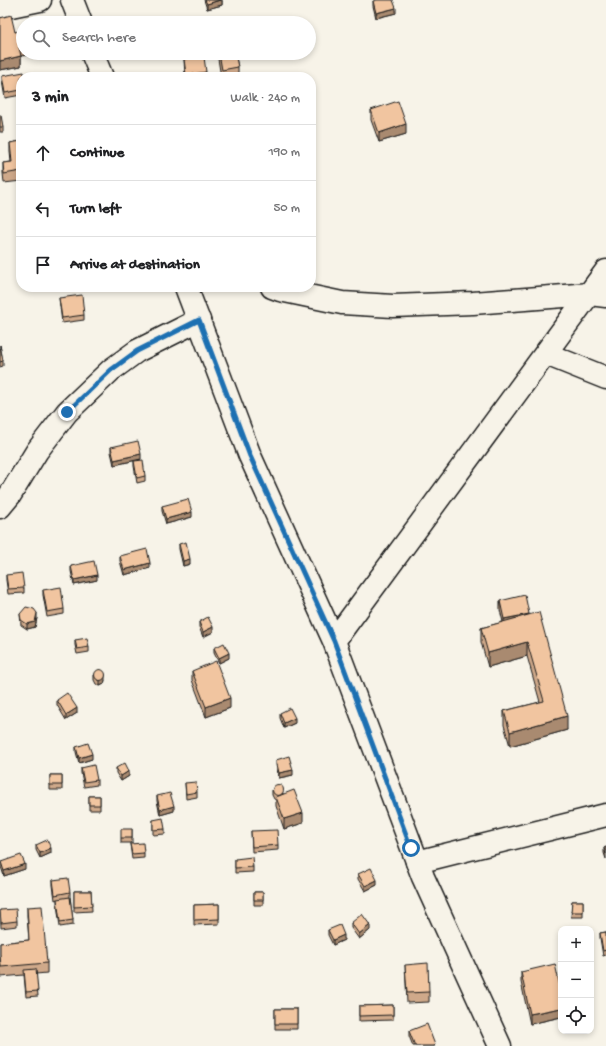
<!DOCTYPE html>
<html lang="en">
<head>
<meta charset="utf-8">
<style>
  :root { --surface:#fff; --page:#f6f6f6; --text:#202124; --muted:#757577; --line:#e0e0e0 }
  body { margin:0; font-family:"Gochi Hand",sans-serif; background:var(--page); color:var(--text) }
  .controls { position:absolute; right:12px; bottom:12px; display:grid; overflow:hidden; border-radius:8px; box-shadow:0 2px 6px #0003 }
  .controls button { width:36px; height:36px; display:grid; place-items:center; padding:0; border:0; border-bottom:1px solid var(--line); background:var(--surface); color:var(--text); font:20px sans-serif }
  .stop { position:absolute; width:12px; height:12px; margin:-9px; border:3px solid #1f6fb2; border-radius:50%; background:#fff }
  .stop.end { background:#1f6fb2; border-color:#fff; box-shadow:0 1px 4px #0008 }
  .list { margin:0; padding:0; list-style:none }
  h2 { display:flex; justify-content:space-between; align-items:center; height:52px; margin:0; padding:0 16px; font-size:17px }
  h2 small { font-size:13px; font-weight:400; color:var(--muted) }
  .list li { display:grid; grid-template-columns:26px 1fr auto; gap:12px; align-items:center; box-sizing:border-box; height:56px; padding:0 16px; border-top:1px solid var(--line) }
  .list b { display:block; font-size:15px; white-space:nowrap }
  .list em { font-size:13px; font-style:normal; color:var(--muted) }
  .icon { flex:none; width:22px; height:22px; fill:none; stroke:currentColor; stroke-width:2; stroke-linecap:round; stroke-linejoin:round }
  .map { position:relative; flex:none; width:606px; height:1046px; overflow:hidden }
  .search { position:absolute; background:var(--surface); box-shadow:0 2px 6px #0003; left:16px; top:16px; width:300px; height:44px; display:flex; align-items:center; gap:10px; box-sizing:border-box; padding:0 14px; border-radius:22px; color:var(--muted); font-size:15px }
  .panel { position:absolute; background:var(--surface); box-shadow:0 2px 6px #0003; left:16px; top:72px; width:300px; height:220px; border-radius:16px }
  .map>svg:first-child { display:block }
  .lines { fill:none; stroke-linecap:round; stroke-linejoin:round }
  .street-casing { stroke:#1c1c1c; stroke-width:25 }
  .secondary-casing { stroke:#1c1c1c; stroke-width:25 }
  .street { stroke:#f7f3e8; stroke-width:22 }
  .secondary { stroke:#f7f3e8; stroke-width:22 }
  .wall { fill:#cfa98a; stroke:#1c1c1c }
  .shaded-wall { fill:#a98a70; stroke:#1c1c1c }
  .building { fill:#f1c5a0; stroke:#1c1c1c }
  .route { stroke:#1f6fb2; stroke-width:5 }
</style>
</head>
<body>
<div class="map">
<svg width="606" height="1046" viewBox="0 0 606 1046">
  <rect width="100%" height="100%" fill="#f7f3e8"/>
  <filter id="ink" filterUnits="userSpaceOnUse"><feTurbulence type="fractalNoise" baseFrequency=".025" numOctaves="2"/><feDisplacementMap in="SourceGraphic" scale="8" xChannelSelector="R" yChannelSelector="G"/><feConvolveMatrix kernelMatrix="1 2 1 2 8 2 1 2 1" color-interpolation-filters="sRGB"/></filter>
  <g filter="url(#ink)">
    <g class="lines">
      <defs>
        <path id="street" d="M0,6H11L40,0
          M272,287L280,290L342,303L393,306L473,303L590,294L606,296
          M546,354L606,378
          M0,507L10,495L37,451L67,412L111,370L137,351L199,320
          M417,862L606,815"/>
        <path id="secondary" d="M72,0L81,23
          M92,53L102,77
          M186,287L250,456L334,641L423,877L500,1046
          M334,641L606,271"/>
      </defs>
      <use href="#street" class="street-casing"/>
      <use href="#secondary" class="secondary-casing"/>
      <use href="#street" class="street"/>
      <use href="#secondary" class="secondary"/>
    </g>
    <path class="wall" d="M204,0H222V5L207,9Z
      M373,1L396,13L376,18L373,6Z
      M0,18L15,32L23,31V53H28V55L21,56V66L0,70Z
      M217,53H235L238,67V77H221Z
      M184,59L206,72V77H185Z
      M2,76L21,77V95L5,98L2,81Z
      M371,110L406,134L379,142L371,120Z
      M0,115L3,127V132H0Z
      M21,141V181L4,183L3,173V163L11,162L10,152V143Z
      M59,298L84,315V320L62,323Z
      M0,345L3,361V366L0,367Z
      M111,447L141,459L114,465L111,452Z
      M134,461L145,476V481L137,483L134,466Z
      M162,506L192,517L166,524L162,511Z
      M179,544L190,564L183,566L179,549Z
      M120,556L150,568L124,575L120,561Z
      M71,566L97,580L74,585L71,571Z
      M6,575L24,588V593L8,594L6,580Z
      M43,590L64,609V614L47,617L43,595Z
      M500,601L529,615L567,730L510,746L504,725V711L540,702L527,656L488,667L481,642V628L503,622L500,610Z
      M20,614L37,618L35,627L27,629L21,625Z
      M199,622L213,632L203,637L199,627Z
      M75,640L89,647V652L77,654L75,645Z
      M214,648L229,658L219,663L214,653Z
      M192,671L230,708L206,717L192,680Z
      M94,675L105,680L104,684L100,686L96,684L94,680Z
      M57,700L77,713L66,720L57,705Z
      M280,713L295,723L284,728L280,718Z
      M76,747L92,759L79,763L76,752Z
      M276,760L293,775L279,778L276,765Z
      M81,768L97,780V785L84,787L81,773Z
      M116,768L129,776L121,781L116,773Z
      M50,775H62V790H50Z
      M185,783L197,792V797L186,799Z
      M272,790L284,794L303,823L284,829L276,806V800L274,799L272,795Z
      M89,796H100V810H89Z
      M157,796L174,811L160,815L157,801Z
      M153,820L165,829V834L153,835Z
      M132,829V843H121V838Z
      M251,831L278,845V850L252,852Z
      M130,844L144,853V858L132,859Z
      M36,845L51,853L40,858L36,850Z
      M606,847V859L604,853V848Z
      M235,859L253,867V872L235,873Z
      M1,862L25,869L4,876L1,867Z
      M358,874L377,885L365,891L358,879Z
      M53,880L70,892V897L73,920V925L60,927L57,904V899L55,900L53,885Z
      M74,891H91L92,911L74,912Z
      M254,892H263V905H254Z
      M572,901H583V917H571Z
      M219,904V924L194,925V905Z
      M27,907L47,963V973L36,974L38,996L26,997L24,975L1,977L0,964V943L29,940L27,916Z
      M0,910L17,921V926L1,928Z
      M351,923L370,930L359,939L351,928Z
      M328,930L344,940L333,945L328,935Z
      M606,932V955L603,956L600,938V933Z
      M405,965L429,992V1002L407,1003Z
      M521,972L561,991V1017L530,1024L521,982Z
      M393,1005V1020L359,1021V1006Z
      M275,1009H297V1029H275Z
      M409,1031L435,1046H413L409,1036Z"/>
    <path class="shaded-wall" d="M220,0H222V5L207,9V4Z
      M396,8V13L376,18V13Z
      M21,56V66L0,70V61Z
      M406,124V134L379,142V133Z
      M141,454V459L114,465V460Z
      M192,512V517L166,524V519Z
      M190,559V564L183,566V561Z
      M150,563V568L124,575V570Z
      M97,575V580L74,585V580Z
      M37,613V618L35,627L27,629V624Z
      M529,614V623L504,629V619Z
      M213,627V632L203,637V632Z
      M527,642V656L488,667V653Z
      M229,653V658L219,663V658Z
      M105,675V680L104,684L100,686V681Z
      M230,698V708L206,717V707Z
      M77,708V713L66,720V715Z
      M567,716V730L510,746V732Z
      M295,718V723L284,728V723Z
      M92,754V759L79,763V758Z
      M293,770V775L279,778V773Z
      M129,771V776L121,781V776Z
      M174,806V811L160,815V810Z
      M303,813V823L284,829V819Z
      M51,848V853L40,858V853Z
      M25,864V869L4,876V871Z
      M377,880V885L365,891V886Z
      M370,925V930L359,939V934Z
      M344,935V940L333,945V940Z
      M561,1008V1017L530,1024V1014Z"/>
    <path class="building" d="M205,0H220L207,4Z
      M377,0H393L396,8L376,13L373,1Z
      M11,15L15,32L23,31V46L19,47L21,56L0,61V18Z
      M219,53H235L238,67L222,70Z
      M204,57L206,72L186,75L184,59Z
      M24,72V77H21V90L5,93L2,76Z
      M398,101L406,124L379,133L371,110Z
      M0,115H1L3,127H0Z
      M21,141V171L4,174L3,163L12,162L10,143Z
      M82,295L84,315L62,318L59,298Z
      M0,345L3,361L0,362Z
      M138,441L141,454L114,460L111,447Z
      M143,460L145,476L137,478L134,461Z
      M188,499L192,512L166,519L162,506Z
      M186,542L190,559L183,561L179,544Z
      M147,549L150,563L124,570L120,556Z
      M94,561L97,575L74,580L71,566Z
      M22,573L24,588L8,589L6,575Z
      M61,587L64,609L47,612L43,590Z
      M525,595L529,614L504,619L500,601Z
      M26,607L34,609L37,613L35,622L27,624L21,620L20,614Z
      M539,612L567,716L510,732L504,711L544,701L527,642L488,653L481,628Z
      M208,617L213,627L203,632L199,622Z
      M87,638L89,647L77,649L75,640Z
      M224,643L229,653L219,658L214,648Z
      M216,661L230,698L206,707L192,671Z
      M94.5 675a5.5 5.5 0 1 1 11 0a5.5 5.5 0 1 1-11 0Z
      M67,693L77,708L66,715L57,700Z
      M290,708L295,718L284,723L280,713Z
      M88,743L92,754L79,758L76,747Z
      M289,756L293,770L279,773L276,760Z
      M125,763L129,771L121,776L116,768Z
      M94,765L97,780L84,782L81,768Z
      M50,775H62V785H50Z
      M196,782L197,792L186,794L185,783Z
      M272.5 790a5.5 5.5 0 1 1 11 0a5.5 5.5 0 1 1-11 0Z
      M294,790L303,813L284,819L276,797Z
      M170,793L174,806L160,810L157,796Z
      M89,796H100V805H89Z
      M163,818L165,829L153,830V820Z
      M121,829H132V838H121Z
      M277,830L278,845L252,847L251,831Z
      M47,840L51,848L40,853L36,845Z
      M143,843L144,853L132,854L130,844Z
      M606,847V854L604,848Z
      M21,855L25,864L4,871L1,862Z
      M252,857L253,867L235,868V859Z
      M371,868L377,880L365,886L358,874Z
      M68,878L70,892L55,895L53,880Z
      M74,891H91L92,906L74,907Z
      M254,892H263V900H254Z
      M70,897L73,920L60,922L57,899Z
      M572,901H583V912H571Z
      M219,904V919L194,920V905Z
      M42,906L47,963L1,967L0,954V943L29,940L27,907Z
      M16,909L17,921L1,923L0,910Z
      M362,914L370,925L359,934L351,923Z
      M340,925L344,935L333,940L328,930Z
      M606,932V950L603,951L600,933Z
      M428,963L429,992L407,993L405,965Z
      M555,964L561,991V1008L530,1014L521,972Z
      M36,969L38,991L26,992L24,970Z
      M393,1005V1015L359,1016V1006Z
      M275,1009H297V1024H275Z
      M427,1024L435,1045L434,1046H415L409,1031Z"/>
  </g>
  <g class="lines" filter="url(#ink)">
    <path class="route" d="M67,412L111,370L137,351L199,320L250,456L334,641L411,848"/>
  </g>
</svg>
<div class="controls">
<button>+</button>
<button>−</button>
<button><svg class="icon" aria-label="locate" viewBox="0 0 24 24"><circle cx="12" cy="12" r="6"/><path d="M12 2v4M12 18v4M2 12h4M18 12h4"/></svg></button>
</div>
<div class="stop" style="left:411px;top:848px"></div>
<div class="stop end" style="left:67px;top:412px"></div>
<div class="search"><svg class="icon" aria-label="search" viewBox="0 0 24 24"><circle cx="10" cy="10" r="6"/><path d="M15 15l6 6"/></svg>Search here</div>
<section class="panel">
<h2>3 min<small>Walk · 240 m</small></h2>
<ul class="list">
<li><svg class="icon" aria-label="ahead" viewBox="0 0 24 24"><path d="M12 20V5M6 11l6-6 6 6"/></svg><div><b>Continue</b></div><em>190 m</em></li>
<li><svg class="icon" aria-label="left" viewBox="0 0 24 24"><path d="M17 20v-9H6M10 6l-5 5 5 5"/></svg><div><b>Turn left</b></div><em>50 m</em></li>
<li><svg class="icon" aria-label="arrive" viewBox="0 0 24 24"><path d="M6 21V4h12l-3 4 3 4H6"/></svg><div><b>Arrive at destination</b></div></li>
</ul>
</section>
</div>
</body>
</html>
